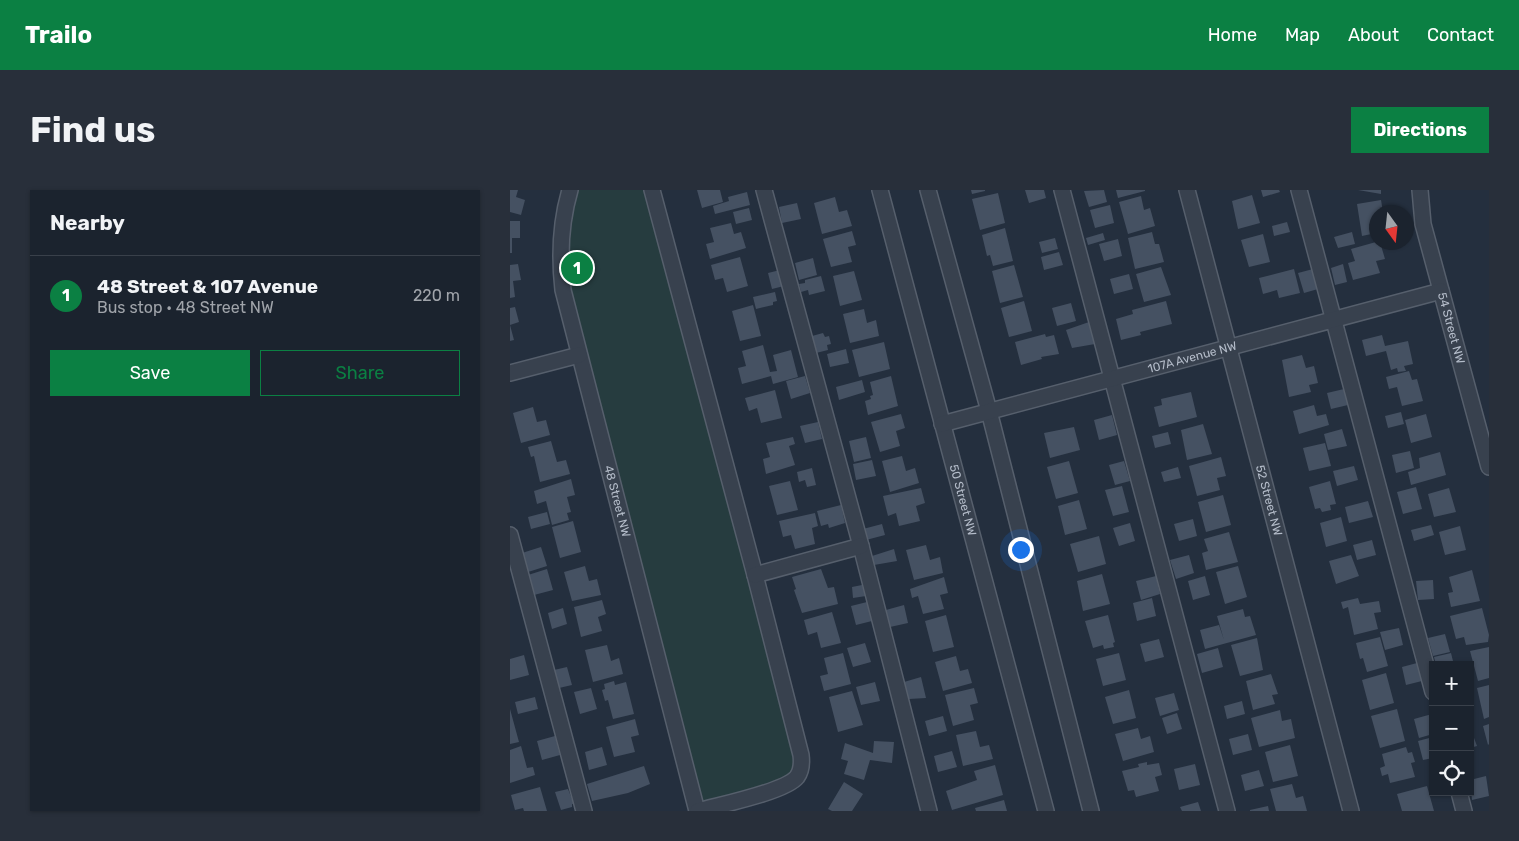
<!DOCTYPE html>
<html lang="en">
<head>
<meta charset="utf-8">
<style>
  :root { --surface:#1b232e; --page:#282f3a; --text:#f1f3f6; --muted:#a0a4aa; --line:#39404a; --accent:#0b8043 }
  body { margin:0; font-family:Rubik,sans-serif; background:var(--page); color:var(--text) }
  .controls { position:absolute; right:15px; bottom:15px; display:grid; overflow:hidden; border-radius:0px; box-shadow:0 1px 4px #0004 }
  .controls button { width:45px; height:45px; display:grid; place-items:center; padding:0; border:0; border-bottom:1px solid var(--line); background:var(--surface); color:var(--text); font:25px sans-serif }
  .compass { position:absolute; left:859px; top:15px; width:45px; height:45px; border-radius:50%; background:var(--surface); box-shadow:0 1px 4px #0004; rotate:165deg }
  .you { position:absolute; left:510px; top:359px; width:18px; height:18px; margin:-12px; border:4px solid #fff; border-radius:50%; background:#1a73e8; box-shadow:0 0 0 8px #1a73e833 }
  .badge { display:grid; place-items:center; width:32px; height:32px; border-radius:50%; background:var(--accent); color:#fff; font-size:16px; font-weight:700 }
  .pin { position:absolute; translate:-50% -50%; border:2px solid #fff; box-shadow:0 1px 5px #0006 }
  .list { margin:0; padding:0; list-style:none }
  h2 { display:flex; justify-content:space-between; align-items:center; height:65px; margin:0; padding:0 20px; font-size:21px }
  h2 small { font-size:16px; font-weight:400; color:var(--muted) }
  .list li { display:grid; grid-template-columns:32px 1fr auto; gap:15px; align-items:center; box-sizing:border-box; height:80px; padding:0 20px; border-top:1px solid var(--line) }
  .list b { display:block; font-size:19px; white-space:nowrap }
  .list p { margin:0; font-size:16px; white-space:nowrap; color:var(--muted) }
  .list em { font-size:16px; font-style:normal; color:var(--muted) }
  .actions { display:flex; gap:10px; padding:15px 20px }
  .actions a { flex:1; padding:11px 0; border:1px solid var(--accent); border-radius:0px; text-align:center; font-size:18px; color:var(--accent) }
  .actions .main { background:var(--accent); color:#fff }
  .icon { flex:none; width:28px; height:28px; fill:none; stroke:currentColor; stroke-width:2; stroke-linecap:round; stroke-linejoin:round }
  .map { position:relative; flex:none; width:979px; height:621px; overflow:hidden; border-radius:0px }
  header { display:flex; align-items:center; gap:30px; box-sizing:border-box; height:70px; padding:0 25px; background:var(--accent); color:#fff }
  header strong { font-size:24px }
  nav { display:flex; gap:28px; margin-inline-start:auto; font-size:18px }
  .intro { display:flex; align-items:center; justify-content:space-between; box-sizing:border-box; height:120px; padding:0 30px }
  h1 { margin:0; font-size:35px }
  .button { padding:12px 22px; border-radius:0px; background:var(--accent); color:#fff; font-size:18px; font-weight:700 }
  main { display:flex; gap:30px; padding:0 30px }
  aside { flex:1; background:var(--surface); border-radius:0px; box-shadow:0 1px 4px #0004 }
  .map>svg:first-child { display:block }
  .green { fill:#263c3f }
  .building { fill:#455162 }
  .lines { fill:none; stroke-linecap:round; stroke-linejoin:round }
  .minor-casing { stroke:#565f6c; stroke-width:18 }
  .minor { stroke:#38414e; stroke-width:15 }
  .labels { text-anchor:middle; stroke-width:4.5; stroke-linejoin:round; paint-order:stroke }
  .street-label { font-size:12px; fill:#b4bcc9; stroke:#1d2633 }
</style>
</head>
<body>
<header>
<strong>Trailo</strong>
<nav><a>Home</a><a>Map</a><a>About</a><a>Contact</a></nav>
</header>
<div class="intro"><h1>Find us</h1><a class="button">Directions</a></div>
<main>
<aside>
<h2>Nearby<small></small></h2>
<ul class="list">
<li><span class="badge">1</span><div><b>48 Street &amp; 107 Avenue</b><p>Bus stop · 48 Street NW</p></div><em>220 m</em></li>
</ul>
<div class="actions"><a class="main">Save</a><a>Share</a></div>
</aside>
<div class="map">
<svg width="979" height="621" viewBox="0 0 979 621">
  <rect width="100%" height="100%" fill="#242f3e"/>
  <path class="green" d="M60,0H142L290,582L187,621L53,100Z"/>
  <path class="building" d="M0,0H8L6,7L15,10L11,25L0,22Z
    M187,0H210L213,12L192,18Z
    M461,0H475V1L462,4Z
    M515,0H534L536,8L519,13Z
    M594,0L597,12L579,17L574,1Z
    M606,0H635V1L608,8Z
    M751,0H769L770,2L753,7Z
    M848,0H871V4Z
    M237,2L240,15L205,24L203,16L219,11L218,7Z
    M488,3L495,33L470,40L462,9Z
    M742,5L750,33L728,39L722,11Z
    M631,6L634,20L640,18L645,36L618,44L609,12Z
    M325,7L329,22L337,20L342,36L312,44L304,13Z
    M871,10L873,22H866V43L852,46L847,14Z
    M287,13L291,29L272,33L269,17Z
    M600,15L604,33L585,38L580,20Z
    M239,18L242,30L226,34L223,22Z
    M0,31H10V48H2V63H0Z
    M777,32L780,42L764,46L762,36Z
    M221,33L224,44L231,42L236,58L200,69L196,54L204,52L200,38Z
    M495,38L503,71L483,76L480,65L477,66L472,45Z
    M342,41L346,55L338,57L342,72L321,77L313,49Z
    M642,42L645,54H649L654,72L625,79L618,48Z
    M842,42L845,54L828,58L824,47Z
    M593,43L595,50L578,55L576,48Z
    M753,44L760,72L739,77L731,50Z
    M545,48L548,59L532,63L529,52Z
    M608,49L612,66L594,71L589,54Z
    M866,52H870L875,69L866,71L870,83L843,90L838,73L845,71L841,59Z
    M549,62L553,75L534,80L531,67Z
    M230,67L238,96L217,102L213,88L205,90L201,75Z
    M303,68L307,85L289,90L285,73Z
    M8,74L11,90L3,91L5,107L0,108V75Z
    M833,74L837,92L825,95L821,78Z
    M504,75L513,107L490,113L482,81Z
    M651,77L661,105L634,112L626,84Z
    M784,79L790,103L769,108L767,100L753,104L749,88Z
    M803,79L808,99L794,103L788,83Z
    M270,80L274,96L262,99L258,83Z
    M344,81L352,110L330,116L323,86Z
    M619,84L623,99L604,104L600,89Z
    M311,86L315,101L299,105L298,100L291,102L289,94L295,93V90Z
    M265,102L267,111L263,112V115L246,119L243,107Z
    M514,111L522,141L499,147L491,118Z
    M656,111L662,134L630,142L631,145L611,150L606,129L623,124L622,120Z
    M561,113L566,131L547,136L542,118Z
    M243,115L251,146L230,151L222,121Z
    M5,117L9,132L0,135V118Z
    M354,119L357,133L366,130L369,146L340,153L333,124Z
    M579,132L585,154L562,158L556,140Z
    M0,135L4,150L0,151Z
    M313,143L315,147L319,146L321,154L317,155L318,160L306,163L302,146Z
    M535,144L536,147L544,145L549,164L531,167L532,169L511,175L505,152Z
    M872,145L875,156L898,151L903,174L894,176L896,181L888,182L887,178L881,180L876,161L856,166L852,150Z
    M374,152L380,179L349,187L342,160Z
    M253,155L260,182L267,181L263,165L281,160L288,187L263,194L261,186L232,194L228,178L236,176L232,161Z
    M336,159L339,173L320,177L317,164Z
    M792,165L796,178L804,176L808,193L799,195L801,202L779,207L772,170Z
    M899,181L902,190L907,189L913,211L892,216L887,197L879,199L876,187Z
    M295,186L300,203L281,209L276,191Z
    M381,186L388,216L358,225L355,211L361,209L360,206L363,205L360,192Z
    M352,190L355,202L329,210L326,197Z
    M834,199L838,215L821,219L817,203Z
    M265,200L272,228L251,233L247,218L239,221L235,208Z
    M681,202L687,227L649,237L644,217L652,215L651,209Z
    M804,215L807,226L816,224L819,235L789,244L783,221Z
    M23,217L27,232L36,230L40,245L11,253L3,223Z
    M891,222L894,234L878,238L875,226Z
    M391,224L395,238L386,241L390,256L370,262L361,232Z
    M916,224L922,247L901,253L895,230Z
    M602,225L607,245L589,250L584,230Z
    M308,232L312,249L295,253L290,236Z
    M693,234L702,264L677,270L671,240Z
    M564,237L570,260L540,268L534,243Z
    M832,239L837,256L818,260L814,244Z
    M658,242L661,254L645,258L642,246Z
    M283,247L285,254L279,256L285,275L256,284L253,269L260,267L256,253Z
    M356,247L361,268L344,272L339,251Z
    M41,251L47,272L56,270L60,284L30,292L24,266L21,267L18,257Z
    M815,253L821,276L799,281L793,258Z
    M900,261L904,278L886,283L882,265Z
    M930,262L936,285L901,295L898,282L910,278L909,268Z
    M392,266L396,281L405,278L409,293L380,302L372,271Z
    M711,267L716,286L707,288L710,300L687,306L679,276Z
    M362,270L366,286L346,290L343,274Z
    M559,271L568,303L546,309L537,277Z
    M614,271L620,291L605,295L599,275Z
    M844,276L848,290L827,296L823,281Z
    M668,277L671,288L654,292L651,282Z
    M302,278L306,295L297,297L295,290L289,292L287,282Z
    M61,289L65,305L57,307L61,322L57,323L59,330L42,335L36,311L27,314L24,301Z
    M280,291L288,320L267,325L259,296Z
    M820,291L826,314L820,315L821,320L812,322L810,318L805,319L799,297Z
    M612,296L619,322L603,326L595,300Z
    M906,297L912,319L893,324L887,302Z
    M411,298L415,313L406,316L410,331L389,336L386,323L378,326L373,306Z
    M939,298L946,322L924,327L918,304Z
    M713,305L721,335L696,342L688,312Z
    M569,310L577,339L555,345L548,316Z
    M858,311L863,327L839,333L835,317Z
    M331,315L335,333L319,338L318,334L311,336L307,321Z
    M37,322L40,334L21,339L18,327Z
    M305,323L308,336L302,338L305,354L285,359L281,345L273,347L269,331Z
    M831,327L837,351L816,357L810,333Z
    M683,329L687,346L669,351L664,334Z
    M63,331L71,362L50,368L42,337Z
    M620,333L625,351L609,356L603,338Z
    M372,334L375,345L356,350L353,339Z
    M921,335L924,345L904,351L901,340Z
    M950,336L956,360L935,365L929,342Z
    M719,342L728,372L696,380L692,363L698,361L694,349Z
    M589,346L596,374L568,382L560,354Z
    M862,350L866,365L847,370L843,355Z
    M416,355L420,370L430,367L433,383L404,390L396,360Z
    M31,357L37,376L18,382L12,363Z
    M384,359L387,371L364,375L362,366Z
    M679,365L684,383L666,389L660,370Z
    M841,365L849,386L826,394L819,371Z
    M75,376L79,391L87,389L91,405L62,411L54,382Z
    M728,376L737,407L715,414L706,382Z
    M37,379L43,400L24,405L18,385Z
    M311,379L318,398L324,397L328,414L292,423L284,400L286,399L282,387Z
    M962,380L970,411L941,417L938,403L943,402L939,387Z
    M592,384L600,414L573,421L567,391Z
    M646,386L650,404L631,410L626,391Z
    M695,386L700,405L683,410L678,391Z
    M434,387L438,403L430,405L434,419L413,424L408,406L402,408L400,399Z
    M923,390L924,409L908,410L906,391Z
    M352,395L356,406L343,408L342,397Z
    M642,408L646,426L627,431L623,413Z
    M848,408L850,414L869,411L871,422L864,423L868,439L844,445L838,417L833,419L831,412Z
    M92,410L96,424L88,427L92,441L71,447L64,417Z
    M357,412L362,431L346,435L341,416Z
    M394,415L398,433L380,437L376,420Z
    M53,418L57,434L42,439L38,423Z
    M972,418L979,445L978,452L956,455L954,447L946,449L940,426Z
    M733,419L735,427L740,426L746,445L695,459L690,440L709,435L714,450L707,426Z
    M322,422L331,453L311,458L307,442L298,445L294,430Z
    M436,425L444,457L423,462L415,431Z
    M598,425L605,452L603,453L604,457L594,459L593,455L583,458L575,431Z
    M889,438L893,455L875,460L870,442Z
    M935,444L940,462L923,466L918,448Z
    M870,447L878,476L857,482L853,468L850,469L846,453Z
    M747,448L753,480L730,486L721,455Z
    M649,449L654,467L635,472L630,454Z
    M355,453L361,472L343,477L337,458Z
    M97,455L101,471L109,468L113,484L83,492L75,460Z
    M979,457V488L968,491L960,461Z
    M708,458L713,477L692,483L687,464Z
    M333,463L341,494L314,501L310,486L318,484L314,468Z
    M609,463L616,490L593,496L586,469Z
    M941,463L944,475H926L924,467Z
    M14,465L19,485L0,490V469Z
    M446,466L450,481L458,479L462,493L433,501L425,472Z
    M907,473L912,491L896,495L892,477Z
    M57,477L62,495L49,498L44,480Z
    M876,483L884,513L860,520L852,490Z
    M761,484L768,504L762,505L765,514L743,520L736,491Z
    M411,487L416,508L399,509L394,492Z
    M104,491L105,495L116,492L124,524L103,529L98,510L95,511L92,500L95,499L94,494Z
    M365,492L370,511L351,515L346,497Z
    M979,495V527L974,529L967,498Z
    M81,498L87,519L70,524L64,502Z
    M464,498L468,513L460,515L464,530L443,536L435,505Z
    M619,500L626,528L603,534L595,507Z
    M342,501L353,535L328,542L319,507Z
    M664,503L669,520L650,526L645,508Z
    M25,507L28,519L8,524L5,512Z
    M732,511L735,524L717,529L714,516Z
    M0,519L9,552L0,554Z
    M887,519L895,551L870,558L861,526Z
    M770,520L772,531L781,529L785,548L749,557L741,528Z
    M667,523L672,539L657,544L652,528Z
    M922,524L923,544L909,548L904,529Z
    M433,526L437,541L419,546L415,531Z
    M125,529L129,545L121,547L125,562L104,567L96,537Z
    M979,534V554L978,555L973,536Z
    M960,537L967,556L960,558Z
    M628,538L631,549L640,546L644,562L613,571L605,544Z
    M466,541L470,557L479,555L483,569L453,576L446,545Z
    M738,544L742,560L723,565L719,549Z
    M45,546L50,565L32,570L27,551Z
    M923,547V568L913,570L908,551Z
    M364,551L384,552L382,573L360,570L354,590L334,584L338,571L331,569L335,553L363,563Z
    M780,555L788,586L763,592L755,562Z
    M11,556L17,578L23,577L25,585L0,593V560Z
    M92,557L97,575L79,580L75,562Z
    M896,557L898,563L902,562L905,572L901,573L905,587L880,593L878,584L872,586L870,578L875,576L872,564Z
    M442,561L447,577L428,582L424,566Z
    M637,572V575L649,573L652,585L645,587L649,601L626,607L624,600L618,601L612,581L629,577L628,574Z
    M685,574L690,595L669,600L664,579Z
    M485,575L493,605L442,620L436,601L467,590L464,581Z
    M134,576L140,594L118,603L82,611L77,594Z
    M749,580L754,596L735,601L731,585Z
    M976,586L979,606L962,610L960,590Z
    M334,592L353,604L342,621H322L318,619Z
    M782,594L786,608L793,606L797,621H766L760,599Z
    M917,596L924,621H892L887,604Z
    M30,597L37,621H14L13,618L5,620L1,605Z
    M58,599L64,614H62V617L51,620L45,602Z
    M494,610L497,621H466L465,618Z
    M688,612L691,621H672L670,617Z
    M758,616L759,621H740V620Z"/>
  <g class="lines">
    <defs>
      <g id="minor">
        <path id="s1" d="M60,0C50,34 49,65 53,100L187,621"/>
        <path d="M142,0L245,385L291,565C292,573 292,580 287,587C275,602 209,615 188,621"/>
        <path d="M254,0L351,356L419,621"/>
        <path id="s2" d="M370,0L536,621"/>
        <path d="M418,0L479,221L581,621"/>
        <path d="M552,0L717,621"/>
        <path id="s3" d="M677,0L841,621"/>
        <path d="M789,0L923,502"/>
        <path id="s4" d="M910,0L913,34L979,277"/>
        <path d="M0,183L69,165"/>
        <path id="s5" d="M432,234L931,101"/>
        <path d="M0,345L74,621"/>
        <path d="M245,385L351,356"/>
        <path d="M949,602L954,621"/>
      </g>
    </defs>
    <use href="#minor" class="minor-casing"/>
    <use href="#minor" class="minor"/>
  </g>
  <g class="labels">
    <g class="street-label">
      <text dy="4" stroke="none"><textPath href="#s4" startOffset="142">54 Street NW</textPath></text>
      <text dy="4" stroke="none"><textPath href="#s5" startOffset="259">107A Avenue NW</textPath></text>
      <text dy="4" stroke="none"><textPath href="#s2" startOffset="321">50 Street NW</textPath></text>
      <text dy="4" stroke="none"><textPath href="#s3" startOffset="321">52 Street NW</textPath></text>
      <text dy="4" stroke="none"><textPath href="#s1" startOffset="319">48 Street NW</textPath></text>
    </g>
  </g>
</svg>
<div class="controls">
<button>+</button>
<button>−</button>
<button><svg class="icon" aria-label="locate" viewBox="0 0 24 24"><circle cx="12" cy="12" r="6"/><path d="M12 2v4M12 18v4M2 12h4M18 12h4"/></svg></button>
</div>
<svg class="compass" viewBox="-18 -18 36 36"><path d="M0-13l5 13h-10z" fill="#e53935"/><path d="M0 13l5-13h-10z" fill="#a0a4aa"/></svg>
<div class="you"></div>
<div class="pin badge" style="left:67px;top:78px">1</div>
</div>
</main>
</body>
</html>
